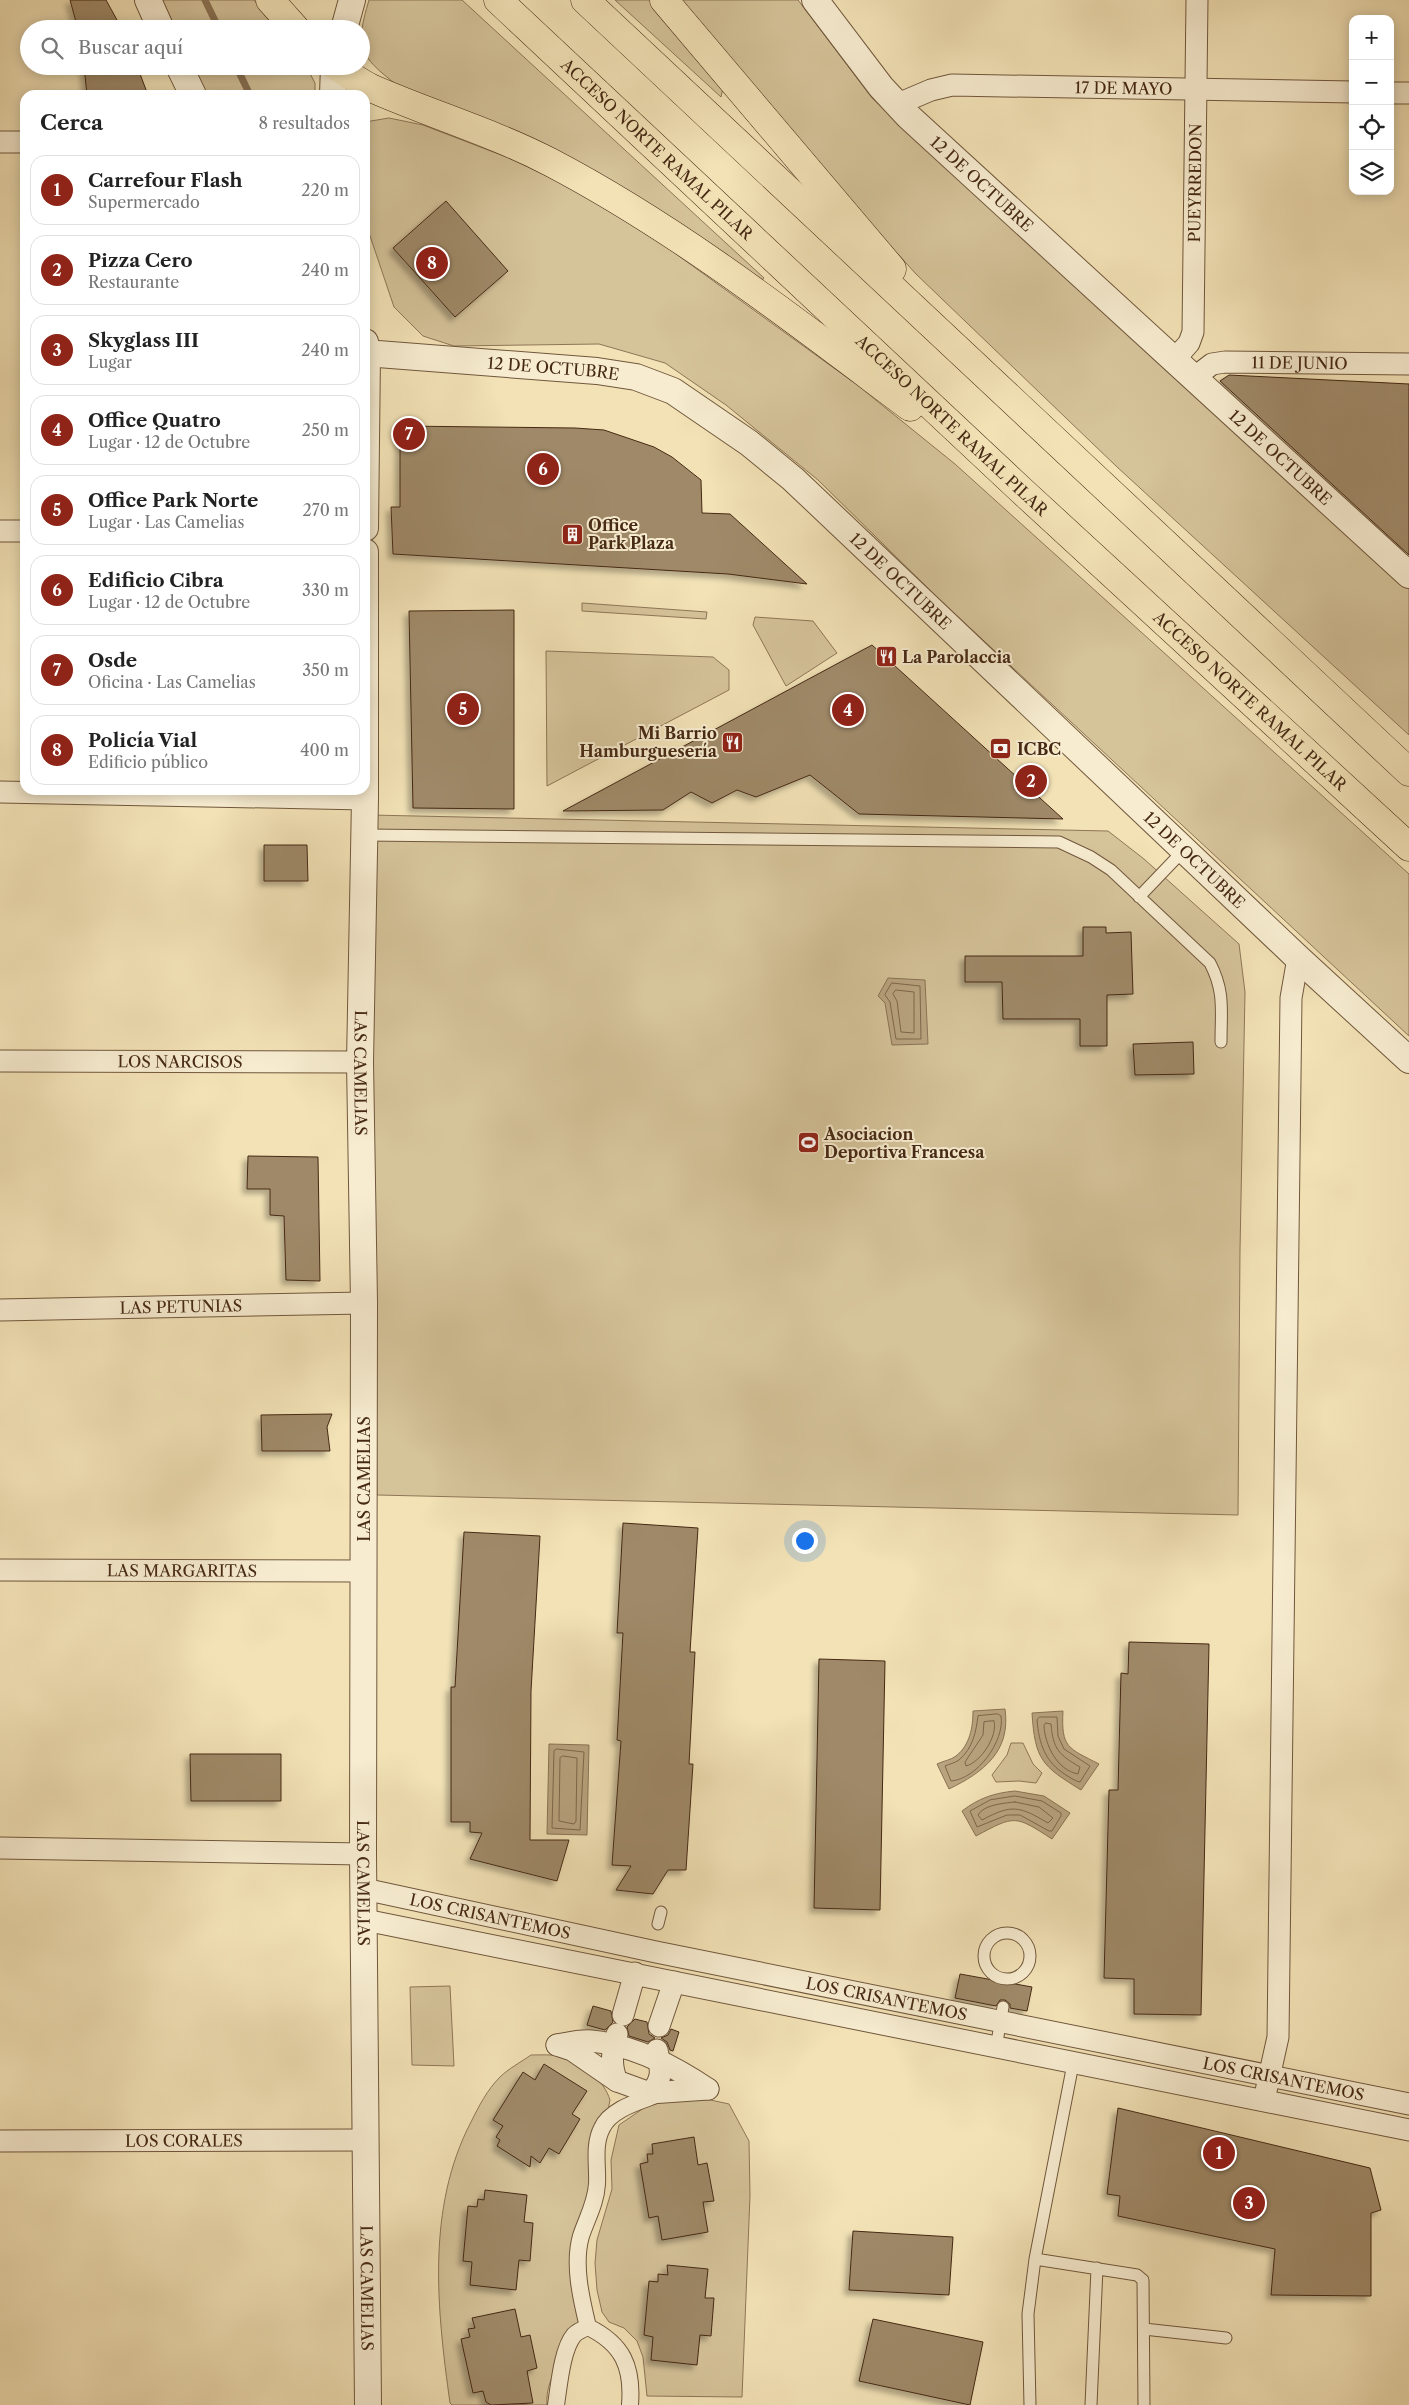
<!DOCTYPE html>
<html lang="es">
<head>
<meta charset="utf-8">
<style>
  :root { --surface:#fff; --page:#f6f6f6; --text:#222; --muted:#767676; --line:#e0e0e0; --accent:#8f2418 }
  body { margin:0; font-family:"Libre Caslon Text",serif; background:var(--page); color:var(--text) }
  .controls { position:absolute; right:15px; top:15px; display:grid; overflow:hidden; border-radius:10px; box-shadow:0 2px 12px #0003 }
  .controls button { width:45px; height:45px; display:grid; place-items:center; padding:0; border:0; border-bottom:1px solid var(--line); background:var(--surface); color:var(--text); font:25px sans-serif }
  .you { position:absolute; left:804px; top:1540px; width:18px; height:18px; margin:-12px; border:4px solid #fff; border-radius:50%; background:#1a73e8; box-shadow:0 0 0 8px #1a73e833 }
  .badge { display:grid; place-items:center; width:32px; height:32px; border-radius:50%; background:var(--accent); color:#fff; font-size:16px; font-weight:700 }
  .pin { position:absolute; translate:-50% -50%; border:2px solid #fff; box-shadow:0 1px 5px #0006 }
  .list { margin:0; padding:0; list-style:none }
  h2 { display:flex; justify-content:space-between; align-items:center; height:65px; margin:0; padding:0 20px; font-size:21px }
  h2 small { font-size:16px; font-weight:400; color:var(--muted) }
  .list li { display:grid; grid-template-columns:32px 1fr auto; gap:15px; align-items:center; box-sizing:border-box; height:70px; margin:0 10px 10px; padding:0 10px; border:1px solid var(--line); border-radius:15px }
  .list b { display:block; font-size:19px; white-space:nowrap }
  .list p { margin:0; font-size:16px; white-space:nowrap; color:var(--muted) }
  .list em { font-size:16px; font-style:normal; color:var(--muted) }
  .icon { flex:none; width:28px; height:28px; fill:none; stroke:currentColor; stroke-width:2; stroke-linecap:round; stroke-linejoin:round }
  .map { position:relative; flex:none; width:1409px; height:2405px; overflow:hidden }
  .search { position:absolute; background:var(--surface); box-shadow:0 2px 12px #0003; left:20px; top:20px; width:350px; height:55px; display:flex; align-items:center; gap:12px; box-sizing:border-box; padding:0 18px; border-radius:28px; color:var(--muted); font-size:19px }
  .panel { position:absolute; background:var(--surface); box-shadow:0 2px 12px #0003; left:20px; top:90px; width:350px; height:705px; border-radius:15px }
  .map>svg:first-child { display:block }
  .green { fill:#d5c39a; stroke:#8e7657 }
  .water { fill:#b8a37f; stroke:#8a7254 }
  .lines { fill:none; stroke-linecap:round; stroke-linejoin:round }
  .shore { stroke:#7f664a; stroke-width:1 }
  .stream { stroke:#8a7254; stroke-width:7 }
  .building { fill:#9f8968; stroke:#462914; filter:url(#shadow) }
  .service-casing { stroke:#71573c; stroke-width:13 }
  .pedestrian-casing { stroke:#71573c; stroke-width:18 }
  .minor-casing { stroke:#71573c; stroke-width:23 }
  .tertiary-casing { stroke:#71573c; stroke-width:28 }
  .motorway-casing { stroke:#462914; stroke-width:29 }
  .service { stroke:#f7ecd0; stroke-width:11 }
  .pedestrian { stroke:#f7ecd0; stroke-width:16 }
  .minor { stroke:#f7ecd0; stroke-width:21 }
  .tertiary { stroke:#f7ecd0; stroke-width:26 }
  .motorway { stroke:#f2e2b6; stroke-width:28 }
  .labels { text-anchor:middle; stroke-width:4; stroke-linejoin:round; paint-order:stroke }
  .street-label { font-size:16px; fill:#462914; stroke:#f7ecd0 }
  .poi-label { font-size:16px; font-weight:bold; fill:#462914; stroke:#f7ecd0; text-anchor:start }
</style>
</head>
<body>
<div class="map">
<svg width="1409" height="2405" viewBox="0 0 1409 2405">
  <defs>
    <filter id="shadow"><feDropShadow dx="-4.5" dy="4.5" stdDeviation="2.5" flood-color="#0004"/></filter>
  </defs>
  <rect width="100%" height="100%" fill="#f2e2b6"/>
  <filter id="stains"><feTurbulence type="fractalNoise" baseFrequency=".004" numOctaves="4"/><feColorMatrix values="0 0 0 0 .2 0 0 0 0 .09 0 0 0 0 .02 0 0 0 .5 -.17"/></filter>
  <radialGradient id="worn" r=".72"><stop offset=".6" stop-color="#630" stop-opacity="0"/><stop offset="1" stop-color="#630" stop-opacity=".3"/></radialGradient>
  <path class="green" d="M162,0H254L276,29H175Z
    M369,0H462L764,278L759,284L397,85C358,55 355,47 369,0Z
    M615,0H654L723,88L721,97Z
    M676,0H798L872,98L1409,588V735L1116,466L916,274L815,163Z
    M192,66H306L315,83V95H205Z
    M389,118L423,125L514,160L587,196L665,246L856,384L955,464L1409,874V1036L941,601L818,480L726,405L665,363L599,344L454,346L423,336L394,307L365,221V122Z
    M582,603L707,612L706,619L582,611Z
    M755,617L813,621L837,653L786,686L753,625Z
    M546,651L713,657L729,670V690L547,786Z
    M370,815L1108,831L1144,859L1239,944L1245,992L1240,1250L1238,1515L377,1495Z
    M1011,1743H1023L1033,1764L1042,1773L1036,1783L1019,1781L996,1782L992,1775L1007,1755Z
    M450,1986L454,2066L412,2065L410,1987Z
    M531,2055C540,2055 553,2054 562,2057C583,2063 604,2080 610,2100L580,2249L591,2319C574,2343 544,2374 547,2405H452L450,2403C437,2310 426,2208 471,2122C479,2106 487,2090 500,2077C508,2069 521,2062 531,2055Z
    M692,2096L729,2104L749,2141L750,2195L742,2397L647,2396L643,2357L637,2341L624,2328L609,2322L602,2312L597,2290L595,2263L597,2240L612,2189L611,2160L619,2125L657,2099Z"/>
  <path class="water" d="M888,978L925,980L928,1044L892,1045L885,1003L878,996Z
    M1005,1709C1011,1751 984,1772 949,1789L937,1764C943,1761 951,1760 956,1756C970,1745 973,1727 973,1711Z
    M1063,1711C1061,1748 1068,1748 1099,1764L1081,1790C1042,1766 1035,1760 1032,1713Z
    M549,1744L589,1745L587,1835L547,1834Z
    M1015,1791L1044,1796L1070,1813L1052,1839C1015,1815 1015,1815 976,1836L962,1811C979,1798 994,1793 1015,1791Z"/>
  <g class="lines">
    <path class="shore" d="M892,983L920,986L921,1039H896L890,1002L885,995Z
      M896,990L914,992V1033L901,1032L897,1001L893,994Z
      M998,1714L1001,1716C1005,1741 977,1779 951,1781L945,1766C949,1764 955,1763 959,1760C973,1748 976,1732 978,1716Z
      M1040,1717H1057L1058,1736L1064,1749L1090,1766L1080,1782C1075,1781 1071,1778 1066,1775C1045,1762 1039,1744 1037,1720Z
      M994,1721C998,1736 981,1762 966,1766L965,1762L983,1735L984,1722Z
      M1046,1723L1051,1724C1053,1749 1059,1755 1080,1767L1078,1774C1057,1770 1045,1745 1044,1726Z
      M557,1749L584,1752L580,1830L552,1828L554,1751Z
      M563,1756L577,1758L576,1821L574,1824L559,1821L560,1758Z
      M1015,1796L1042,1801L1061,1813V1816L1052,1831H1049L1020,1815H1007L977,1827L970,1811L990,1800Z
      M1015,1802L1039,1807L1053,1818L1048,1823C1019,1806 1012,1804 982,1820L978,1815C983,1805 1004,1803 1015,1802Z"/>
    <path class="stream" d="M205,0L219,29
      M236,66L250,95"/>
  </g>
  <path class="building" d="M70,0H106L122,29H78Z
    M84,66H137L148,95H87Z
    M446,201L508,271L455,317L393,248Z
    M1229,375L1409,384V555L1220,381Z
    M400,426L575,428L604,430L654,447L672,457L701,480L702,513L730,514L807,584L728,574L393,554L391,507H400Z
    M514,610V809L413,808L409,611Z
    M872,645L1063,819L859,814L810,775L756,797L737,790L712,803L691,792L663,810L563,811Z
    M264,845H307L308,881H264Z
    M1083,927H1106V933L1131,932L1133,994L1107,995V1046H1080V1019H1003L1002,982H965V956H1083Z
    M1193,1042L1194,1074L1135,1075L1133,1044Z
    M248,1156L318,1157L320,1281L286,1280L284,1216L270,1215V1189H247Z
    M332,1414L327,1427L330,1451H262L261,1415Z
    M623,1523L698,1528L690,1652H695L689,1764H693L686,1870H668L653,1894L616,1890L631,1866L612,1865L621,1741L617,1740L623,1633H617Z
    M464,1532L540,1536L531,1691L530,1840H569L557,1881L470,1859L482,1833L470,1832V1822H451V1687H455Z
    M1129,1642L1209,1644L1201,2015L1134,2014V1979L1104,1978L1109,1790H1118L1121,1673L1128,1674Z
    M819,1659L885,1661L880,1910L814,1908Z
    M190,1754H281V1801H191Z
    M960,1974L1032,1987L1027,2011L1010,2008V2004L1005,2000H1000L996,2006L955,1998Z
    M593,2006L611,2011L613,2022L605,2030L587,2025Z
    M635,2019L647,2022L649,2034L655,2038L648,2042L629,2036L627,2027Z
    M671,2029L679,2032L673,2051L670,2050L667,2042L661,2038L668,2035Z
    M544,2064L587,2091L572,2114L580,2119L559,2154L549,2148L540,2163L531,2156L530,2167L497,2146L500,2140L496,2137L503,2126L493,2120L523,2072L535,2080Z
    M1118,2108L1370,2168L1381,2210L1371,2213V2296L1271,2295L1275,2249L1118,2216L1120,2196L1107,2194Z
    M694,2137L698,2165L707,2163L714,2201L703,2202L708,2232L662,2240L658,2216L649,2218L640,2164L648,2162L647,2154H653L652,2144Z
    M485,2190L527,2195L524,2222L533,2223L530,2261L519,2260L516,2290L470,2285L472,2262L463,2261L468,2206L477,2207L478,2199L484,2200Z
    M853,2231L953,2237L949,2295L849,2290Z
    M667,2265L708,2269L705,2298H714L711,2336L700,2335L697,2365L651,2360L653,2337L644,2335L649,2281L658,2282V2274L668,2275Z
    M515,2309L521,2337L530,2335L537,2368L527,2371L533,2403L491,2405L486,2402L483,2391L473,2393L461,2339L470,2337L468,2329L475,2328L472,2318Z
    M873,2319L983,2342L970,2405L859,2381Z"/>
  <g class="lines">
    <defs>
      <path id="service" d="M365,835L1059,842L1091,857L1111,870L1210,963C1225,992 1221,1010 1221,1042
        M1139,897L1184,850
        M658,1924L661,1912
        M984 1956a23 23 0 1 1 46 0a23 23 0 1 1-46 0Z
        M996,2048L1003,2007
        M1035,2259L1137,2275L1143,2280L1144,2405
        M1144,2329L1226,2338
        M1030,2405L1028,2314L1035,2259L1073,2064
        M1091,2405L1097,2268"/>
      <path id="pedestrian" d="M588,2327C623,2344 633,2367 630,2405
        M556,2405C559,2386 562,2349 574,2335C578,2331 583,2329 588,2327C581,2298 573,2264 581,2236C587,2218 596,2203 597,2184C598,2166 593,2145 602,2128C611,2108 642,2101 661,2093"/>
      <g id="minor">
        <path d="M1390,93H1409"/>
        <path id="s1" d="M898,104L931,90L952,85L1353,92"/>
        <path d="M0,142H25"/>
        <path id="s2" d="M1175,359L1189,343L1193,332L1197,0"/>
        <path id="s3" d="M1195,377L1212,364L1225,362L1409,364"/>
        <path d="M0,531H25"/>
        <path d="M0,792L365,799"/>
        <path id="s4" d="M0,1061L360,1062"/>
        <path id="s5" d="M0,1310L364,1303"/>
        <path id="s6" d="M0,1570L364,1571"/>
        <path d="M0,1848L363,1854"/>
        <path id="s7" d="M364,1889L656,1952L1409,2104"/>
        <path d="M365,1920L1409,2130"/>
        <path d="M623,2015L635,1973"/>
        <path d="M659,2026L674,1982"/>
        <path d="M617,2034C612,2051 610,2065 617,2081L650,2093C664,2079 661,2069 657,2050"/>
        <path d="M557,2045C568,2043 581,2040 591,2041C634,2045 674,2066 708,2089"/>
        <path d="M557,2045L572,2050L617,2081"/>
        <path d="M650,2093L708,2089"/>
        <path d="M1264,2100L1278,2037L1291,998L1298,958"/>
        <path id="s8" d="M0,2141L366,2140"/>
      </g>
      <g id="tertiary">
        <path d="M148,0L161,29"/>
        <path id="s9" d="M815,0L881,87L908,116L1409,575"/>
        <path d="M344,29L352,0"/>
        <path d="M179,66L193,95"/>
        <path d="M333,95L334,66"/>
        <path d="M365,342L367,354L365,528"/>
        <path id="s10" d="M365,353L597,371L636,377L673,391L749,443L793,479L1298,958L1409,1060"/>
        <path id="s11" d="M365,552V799L360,1062L364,1303L363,1854L368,2405"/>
      </g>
      <g id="motorway">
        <path d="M270,0L296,29"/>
        <path id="s12" d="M498,0L1021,490L1409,847"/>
        <path d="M585,0L1409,772"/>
        <path d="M664,0L892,269"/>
        <path d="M335,66C347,73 359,82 371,88C430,114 492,132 550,162C678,229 794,320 910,407"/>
      </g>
    </defs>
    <use href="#service" class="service-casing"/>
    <use href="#pedestrian" class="pedestrian-casing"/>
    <use href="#minor" class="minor-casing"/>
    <use href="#tertiary" class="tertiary-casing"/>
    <use href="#motorway" class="motorway-casing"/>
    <use href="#service" class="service"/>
    <use href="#pedestrian" class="pedestrian"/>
    <use href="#minor" class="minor"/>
    <use href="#tertiary" class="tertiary"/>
    <use href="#motorway" class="motorway"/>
  </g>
  <defs>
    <symbol id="building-square" viewBox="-11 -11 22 22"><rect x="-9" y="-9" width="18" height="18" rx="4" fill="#8f2418" stroke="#f7ecd0"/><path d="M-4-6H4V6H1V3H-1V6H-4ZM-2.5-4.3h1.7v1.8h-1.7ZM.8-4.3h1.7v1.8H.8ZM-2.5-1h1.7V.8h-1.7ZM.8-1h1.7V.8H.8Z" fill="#fff"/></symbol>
    <symbol id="restaurant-square" viewBox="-11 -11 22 22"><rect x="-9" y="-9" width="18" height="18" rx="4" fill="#8f2418" stroke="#f7ecd0"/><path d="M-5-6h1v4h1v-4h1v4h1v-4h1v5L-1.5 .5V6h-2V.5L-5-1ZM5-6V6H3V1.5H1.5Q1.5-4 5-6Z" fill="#fff"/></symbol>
    <symbol id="bank-square" viewBox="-11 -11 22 22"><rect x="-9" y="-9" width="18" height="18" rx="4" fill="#8f2418" stroke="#f7ecd0"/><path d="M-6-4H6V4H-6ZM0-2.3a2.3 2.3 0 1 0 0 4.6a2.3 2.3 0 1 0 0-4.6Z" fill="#fff"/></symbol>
    <symbol id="stadium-square" viewBox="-11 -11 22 22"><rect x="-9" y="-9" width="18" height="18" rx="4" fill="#8f2418" stroke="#f7ecd0"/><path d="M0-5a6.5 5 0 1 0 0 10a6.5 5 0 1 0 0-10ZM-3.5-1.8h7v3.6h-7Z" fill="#fff"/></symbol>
  </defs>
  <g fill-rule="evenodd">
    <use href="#building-square" x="560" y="522" width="25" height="25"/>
    <use href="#restaurant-square" x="874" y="644" width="25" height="25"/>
    <use href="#restaurant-square" x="720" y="730" width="25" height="25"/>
    <use href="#bank-square" x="988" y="736" width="25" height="25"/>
    <use href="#stadium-square" x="796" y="1130" width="25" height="25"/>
  </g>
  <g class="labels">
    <g class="street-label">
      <text dy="6" stroke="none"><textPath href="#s1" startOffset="229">17 DE MAYO</textPath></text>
      <text dy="6" stroke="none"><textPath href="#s12" startOffset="218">ACCESO NORTE RAMAL PILAR</textPath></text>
      <text dy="6" stroke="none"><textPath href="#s2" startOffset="182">PUEYRREDON</textPath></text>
      <text dy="6" stroke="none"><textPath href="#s9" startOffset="249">12 DE OCTUBRE</textPath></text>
      <text dy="6" stroke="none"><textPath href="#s3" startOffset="109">11 DE JUNIO</textPath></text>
      <text dy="6" stroke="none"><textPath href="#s10" startOffset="189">12 DE OCTUBRE</textPath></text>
      <text dy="6" stroke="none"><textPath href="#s12" startOffset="622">ACCESO NORTE RAMAL PILAR</textPath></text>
      <text dy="6" stroke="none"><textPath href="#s9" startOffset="654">12 DE OCTUBRE</textPath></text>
      <text dy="6" stroke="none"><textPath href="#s10" startOffset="609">12 DE OCTUBRE</textPath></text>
      <text dy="6" stroke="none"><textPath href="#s12" startOffset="1028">ACCESO NORTE RAMAL PILAR</textPath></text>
      <text dy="6" stroke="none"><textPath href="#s10" startOffset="1014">12 DE OCTUBRE</textPath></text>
      <text dy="6" stroke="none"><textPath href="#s4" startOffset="180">LOS NARCISOS</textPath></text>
      <text dy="6" stroke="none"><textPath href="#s11" startOffset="521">LAS CAMELIAS</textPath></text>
      <text dy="6" stroke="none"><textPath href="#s5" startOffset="181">LAS PETUNIAS</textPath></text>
      <text transform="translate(364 1479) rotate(-90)" y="6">LAS CAMELIAS</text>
      <text dy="6" stroke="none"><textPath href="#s6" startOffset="182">LAS MARGARITAS</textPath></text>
      <text dy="6" stroke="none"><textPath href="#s11" startOffset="1331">LAS CAMELIAS</textPath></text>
      <text dy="6" stroke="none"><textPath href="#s7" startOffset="129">LOS CRISANTEMOS</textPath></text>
      <text dy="6" stroke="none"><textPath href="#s7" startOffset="534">LOS CRISANTEMOS</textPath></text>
      <text dy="6" stroke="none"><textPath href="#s7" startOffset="939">LOS CRISANTEMOS</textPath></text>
      <text dy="6" stroke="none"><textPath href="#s8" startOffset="184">LOS CORALES</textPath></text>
      <text dy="6" stroke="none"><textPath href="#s11" startOffset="1736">LAS CAMELIAS</textPath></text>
    </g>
    <g class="poi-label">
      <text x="588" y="531">Office<tspan x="588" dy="18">Park Plaza</tspan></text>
      <text x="902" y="663">La Parolaccia</text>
      <text x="717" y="739" text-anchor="end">Mi Barrio<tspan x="717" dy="18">Hamburguesería</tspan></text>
      <text x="1017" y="755">ICBC</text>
      <text x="824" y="1140">Asociacion<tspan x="824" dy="18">Deportiva Francesa</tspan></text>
    </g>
  </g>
  <rect width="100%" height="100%" filter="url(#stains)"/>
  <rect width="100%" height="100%" fill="url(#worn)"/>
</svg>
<div class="controls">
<button>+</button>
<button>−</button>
<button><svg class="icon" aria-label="locate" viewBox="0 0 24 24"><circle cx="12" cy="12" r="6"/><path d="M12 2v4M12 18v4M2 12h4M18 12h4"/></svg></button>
<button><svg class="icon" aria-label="layers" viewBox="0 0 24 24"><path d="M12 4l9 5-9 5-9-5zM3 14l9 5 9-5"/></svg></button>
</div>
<div class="you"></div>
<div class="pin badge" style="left:1219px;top:2153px">1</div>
<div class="pin badge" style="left:1031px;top:781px">2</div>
<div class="pin badge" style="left:1249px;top:2203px">3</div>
<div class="pin badge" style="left:848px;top:710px">4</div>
<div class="pin badge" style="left:463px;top:709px">5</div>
<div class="pin badge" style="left:543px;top:469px">6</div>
<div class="pin badge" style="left:409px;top:434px">7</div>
<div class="pin badge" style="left:432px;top:263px">8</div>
<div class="search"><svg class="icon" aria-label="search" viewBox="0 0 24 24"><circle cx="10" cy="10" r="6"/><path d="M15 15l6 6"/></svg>Buscar aquí</div>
<section class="panel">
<h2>Cerca<small>8 resultados</small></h2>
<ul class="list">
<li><span class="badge">1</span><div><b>Carrefour Flash</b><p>Supermercado</p></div><em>220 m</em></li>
<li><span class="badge">2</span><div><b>Pizza Cero</b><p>Restaurante</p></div><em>240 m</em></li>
<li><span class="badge">3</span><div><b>Skyglass III</b><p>Lugar</p></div><em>240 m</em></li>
<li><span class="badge">4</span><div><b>Office Quatro</b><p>Lugar · 12 de Octubre</p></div><em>250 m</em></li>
<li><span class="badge">5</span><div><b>Office Park Norte</b><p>Lugar · Las Camelias</p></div><em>270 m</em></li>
<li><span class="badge">6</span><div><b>Edificio Cibra</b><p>Lugar · 12 de Octubre</p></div><em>330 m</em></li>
<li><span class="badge">7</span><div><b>Osde</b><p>Oficina · Las Camelias</p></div><em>350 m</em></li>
<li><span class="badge">8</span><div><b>Policía Vial</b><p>Edificio público</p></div><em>400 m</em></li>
</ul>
</section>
</div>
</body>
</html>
